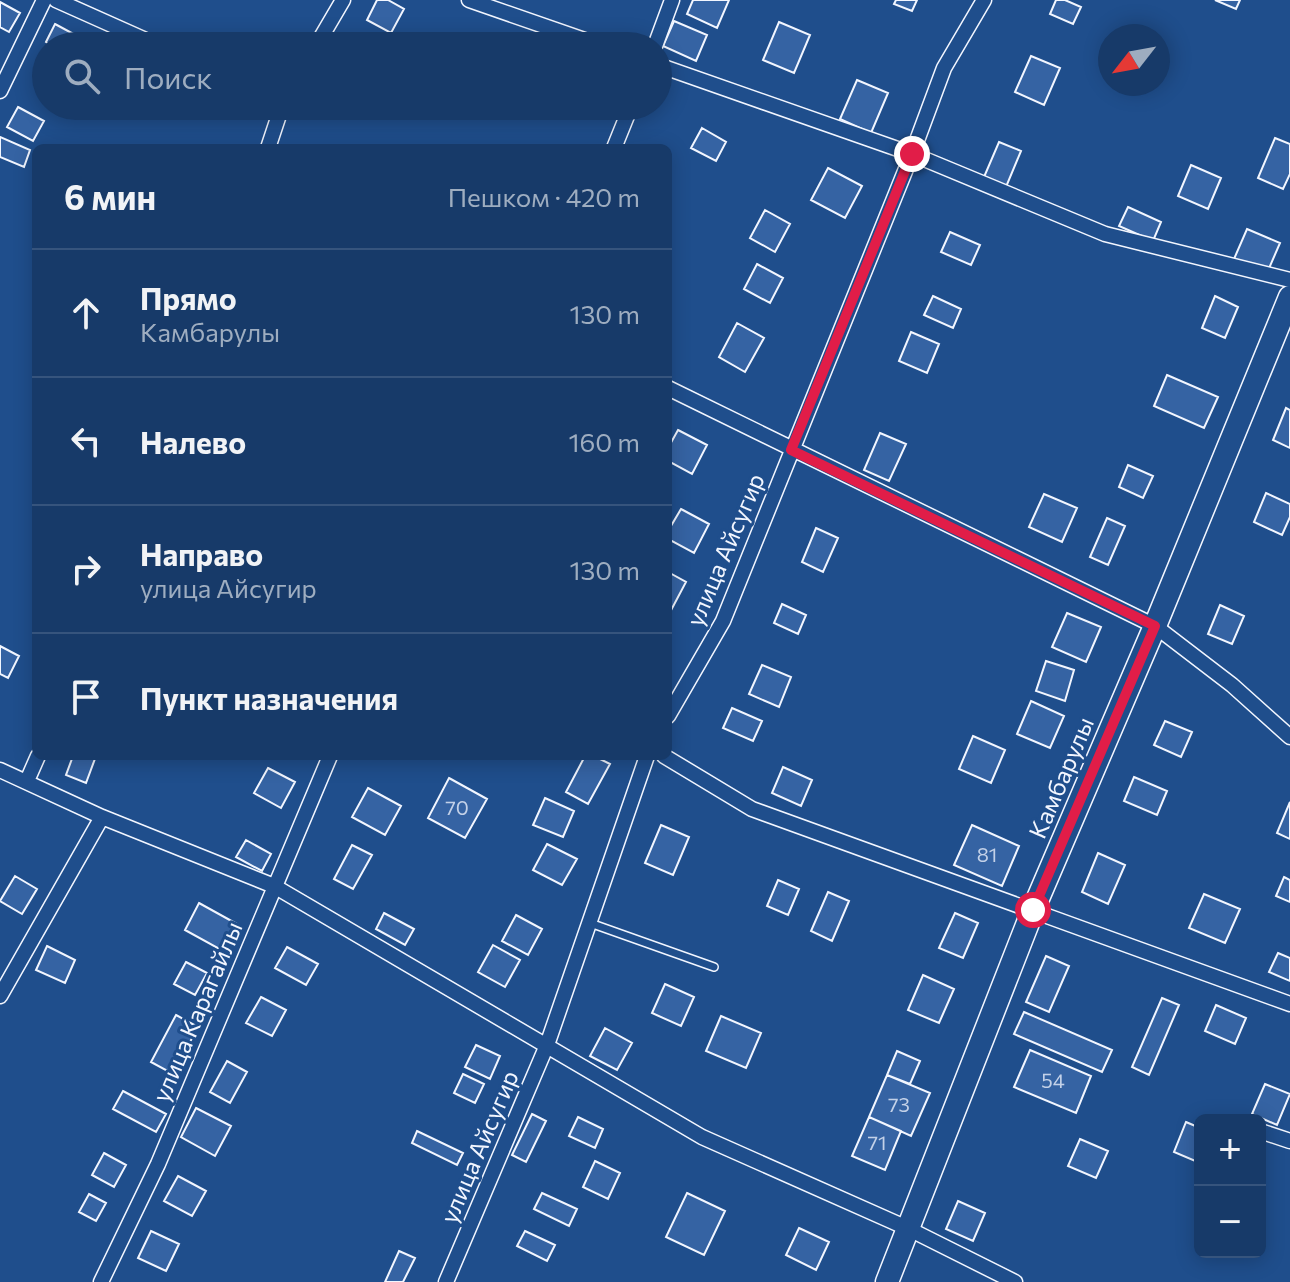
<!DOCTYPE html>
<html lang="ru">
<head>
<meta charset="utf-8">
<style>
  :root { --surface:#173a69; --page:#244571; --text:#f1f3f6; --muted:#9eadc0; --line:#36547d }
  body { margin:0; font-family:Commissioner,sans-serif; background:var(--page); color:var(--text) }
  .controls { position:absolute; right:24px; bottom:24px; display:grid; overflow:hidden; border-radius:12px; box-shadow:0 4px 20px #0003 }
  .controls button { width:72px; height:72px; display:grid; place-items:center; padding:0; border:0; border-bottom:2px solid var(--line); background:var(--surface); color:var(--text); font:40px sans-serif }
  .compass { position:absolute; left:1098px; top:24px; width:72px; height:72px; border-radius:50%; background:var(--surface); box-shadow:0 4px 20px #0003; rotate:239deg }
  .stop { position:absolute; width:24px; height:24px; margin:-18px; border:6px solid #e11d48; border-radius:50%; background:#fff }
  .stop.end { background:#e11d48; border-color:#fff; box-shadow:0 2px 8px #0008 }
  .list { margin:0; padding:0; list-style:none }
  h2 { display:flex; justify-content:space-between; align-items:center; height:104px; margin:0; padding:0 32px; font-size:34px }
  h2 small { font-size:26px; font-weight:400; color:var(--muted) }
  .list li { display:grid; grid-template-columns:52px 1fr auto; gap:24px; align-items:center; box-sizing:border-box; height:128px; padding:0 32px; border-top:2px solid var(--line) }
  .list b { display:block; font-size:30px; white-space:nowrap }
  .list p { margin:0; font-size:26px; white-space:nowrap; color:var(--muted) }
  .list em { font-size:26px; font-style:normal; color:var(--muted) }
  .icon { flex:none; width:44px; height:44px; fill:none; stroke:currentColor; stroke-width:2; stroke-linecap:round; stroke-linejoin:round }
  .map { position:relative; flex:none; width:1290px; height:1282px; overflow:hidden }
  .search { position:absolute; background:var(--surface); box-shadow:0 4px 20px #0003; left:32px; top:32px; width:640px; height:88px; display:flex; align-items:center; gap:20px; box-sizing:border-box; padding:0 28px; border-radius:44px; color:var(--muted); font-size:30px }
  .panel { position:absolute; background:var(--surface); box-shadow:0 4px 20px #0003; left:32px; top:144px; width:640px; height:616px; border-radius:12px }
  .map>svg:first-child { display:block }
  .building { fill:#3563a3; stroke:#f2f6ff; stroke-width:2 }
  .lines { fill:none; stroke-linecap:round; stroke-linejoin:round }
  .lane-casing { stroke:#f2f6ff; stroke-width:10 }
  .street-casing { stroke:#f2f6ff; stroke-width:17 }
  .secondary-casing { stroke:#f2f6ff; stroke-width:25 }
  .lane { stroke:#1f4e8c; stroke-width:7 }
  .street { stroke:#1f4e8c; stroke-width:14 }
  .secondary { stroke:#1f4e8c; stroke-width:22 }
  .route { stroke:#e11d48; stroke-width:10 }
  .labels { text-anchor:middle; stroke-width:6; stroke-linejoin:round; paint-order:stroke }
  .number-label { font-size:20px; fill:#c3d1e8 }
  .street-label { font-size:24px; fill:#f2f6ff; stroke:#1f4e8c }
</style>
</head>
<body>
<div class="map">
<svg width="1290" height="1282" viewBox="0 0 1290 1282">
  <rect width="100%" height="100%" fill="#1f4e8c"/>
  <path class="building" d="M377,0H388L404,9L391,33L367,20Z
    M693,0H729L717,28L687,14Z
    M896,0H917L912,11L894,4Z
    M1056,0H1065L1081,7L1073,24L1050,14Z
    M1215,0H1240L1236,9Z
    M0,2L20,13L9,32L0,27Z
    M674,21L707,35L696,61L663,46Z
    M779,22L810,35L794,73L763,60Z
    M55,24L81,38L77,46H52L46,42Z
    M343,37L359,46H338Z
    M1031,56L1060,68L1044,105L1015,92Z
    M857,80L888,93L871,133L840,119Z
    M585,106H612L606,117Z
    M18,107L44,121L33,141L7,127Z
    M702,128L726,142L716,161L691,148Z
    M0,137L30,150L24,167L0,157Z
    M1275,138L1290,144V174L1283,189L1258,178Z
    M999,142L1021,151L1006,187L984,177Z
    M1191,165L1221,178L1208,209L1178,196Z
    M828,168L862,186L845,218L811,200Z
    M1128,207L1161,222L1153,241L1119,226Z
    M765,210L790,224L775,252L750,238Z
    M1247,229L1280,243L1267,273L1234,259Z
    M950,232L980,245L971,265L941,252Z
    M757,264L783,278L770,303L744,289Z
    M933,296L961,309L953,328L924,315Z
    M1215,296L1238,307L1225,338L1202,328Z
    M737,323L764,338L745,372L719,357Z
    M911,332L939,344L927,373L899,361Z
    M1167,375L1218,397L1204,428L1154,406Z
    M1286,408L1290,410V448L1273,440Z
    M678,430L707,445L692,474L668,461V448Z
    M880,433L906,444L889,481L864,470Z
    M1128,465L1153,476L1143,498L1119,487Z
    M1266,493L1290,504V517L1282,535L1254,522Z
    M1044,494L1077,508L1062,542L1029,527Z
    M681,509L709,524L694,553L668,539V531Z
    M1107,518L1125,526L1108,565L1090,557Z
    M816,528L838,538L823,572L802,562Z
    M668,572L686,582L668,616Z
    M782,604L806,615L798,634L774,623Z
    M1220,605L1244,616L1232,644L1208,634Z
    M1067,613L1101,627L1086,662L1052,647Z
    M0,646L19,656L8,678L0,674Z
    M1046,661L1074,670L1065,701L1036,691Z
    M762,665L791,677L779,707L749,694Z
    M1031,701L1064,716L1050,748L1017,734Z
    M732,708L762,721L753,741L723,728Z
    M1165,721L1192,732L1181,757L1154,745Z
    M973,736L1005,750L991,783L959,769Z
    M73,756H96L86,783L66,775Z
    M585,756H594L610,764L588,804L566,792Z
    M783,767L812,780L801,806L772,793Z
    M268,768L295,782L281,808L254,793Z
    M1134,777L1167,791L1157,815L1124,801Z
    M449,778L487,799L465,838L428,818Z
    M368,788L401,806L385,835L352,817Z
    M545,798L574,811L563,837L533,825Z
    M1290,802V839L1277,833Z
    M661,825L689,837L673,875L645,863Z
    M972,825L1019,846L1002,886L954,865Z
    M246,840L271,854L262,871L236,857Z
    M547,844L577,859L562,885L533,870Z
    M352,845L372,855L353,889L334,879Z
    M1098,853L1125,865L1108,904L1082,892Z
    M15,876L37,889L22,914L0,901Z
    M1284,877L1290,880V902L1276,896Z
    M778,880L799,889L788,915L767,906Z
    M828,892L849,901L832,941L811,931Z
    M1204,894L1240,909L1225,943L1189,928Z
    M199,903L237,924L223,951L185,930Z
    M384,913L414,929L405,945L376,929Z
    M955,913L978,923L963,958L939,948Z
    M516,915L542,929L528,955L502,941Z
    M493,945L520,960L505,987L478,972Z
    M47,946L75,960L65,983L36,970Z
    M287,947L318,964L306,985L275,968Z
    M1278,953L1290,958V981L1269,972Z
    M1046,956L1069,966L1049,1012L1026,1002Z
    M186,962L207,973L195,995L174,984Z
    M923,975L954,989L939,1023L908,1010Z
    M665,984L694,997L681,1026L652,1013Z
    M261,997L286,1010L272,1036L246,1023Z
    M1162,998L1179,1005L1149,1075L1132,1067Z
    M1216,1005L1246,1018L1235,1044L1205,1031Z
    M1024,1012L1112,1050L1102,1072L1014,1034Z
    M176,1015L198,1027L173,1074L151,1062Z
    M721,1016L761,1033L746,1068L706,1051Z
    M605,1028L632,1043L617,1070L590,1056Z
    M476,1045L500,1056L490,1079L465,1067Z
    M1030,1050L1091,1076L1076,1113L1014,1087Z
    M897,1051L920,1061L910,1084L887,1075Z
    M227,1061L247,1072L230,1103L210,1092Z
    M463,1074L484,1084L475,1103L454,1093Z
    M887,1075L930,1093L911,1136L869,1117Z
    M1265,1084L1290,1094L1277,1125L1252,1114Z
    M123,1091L166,1114L156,1132L113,1109Z
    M196,1108L231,1126L215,1156L181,1137Z
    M532,1114L546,1121L526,1162L512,1155Z
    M578,1117L603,1129L595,1148L569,1136Z
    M869,1117L901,1131L885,1170L852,1156Z
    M1186,1122L1200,1128V1163L1174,1152Z
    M417,1131L463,1153L457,1165L412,1143Z
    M1080,1139L1108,1151L1096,1178L1068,1166Z
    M104,1153L126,1165L114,1187L92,1175Z
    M595,1161L620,1173L608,1199L583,1187Z
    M178,1176L206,1191L192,1216L164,1201Z
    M542,1193L577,1209L569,1226L534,1209Z
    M687,1193L725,1211L704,1255L666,1237Z
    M89,1194L106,1203L96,1221L79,1212Z
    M958,1201L985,1213L973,1241L946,1229Z
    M799,1228L829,1242L816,1270L786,1255Z
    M151,1231L179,1244L166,1271L138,1258Z
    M525,1231L555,1245L547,1261L517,1246Z
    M399,1251L415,1258L403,1282H385Z"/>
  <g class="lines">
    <defs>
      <path id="lane" d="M590,923L714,967"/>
      <path id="street" d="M56,0L159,46
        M469,0L602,46
        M316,46L343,0
        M655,46L672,0
        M658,65L912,154L1105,234L1290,280
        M0,91L44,0
        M268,148L282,106
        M614,148L631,106
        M668,388L1155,626L1232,685L1290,737
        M668,716L723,621L912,154L944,68L984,0
        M664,756L752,809L1290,1004
        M0,770L102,817L274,886L702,1137L907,1228L1015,1282
        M27,781L38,756
        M0,996L102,817
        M1260,1131L1290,1141
        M101,1282L158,1164L330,756
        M446,1282L547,1045L647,756"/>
      <path id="secondary" d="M887,1282L1033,910L1155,626L1290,297"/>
    </defs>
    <use href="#lane" class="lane-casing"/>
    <use href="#street" class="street-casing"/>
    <use href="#secondary" class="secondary-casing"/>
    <use href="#lane" class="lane"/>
    <use href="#street" class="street"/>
    <use href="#secondary" class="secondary"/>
  </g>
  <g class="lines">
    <path class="route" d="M912,154L791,450L1155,626L1033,910"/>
  </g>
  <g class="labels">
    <g class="number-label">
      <text x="457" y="815">70</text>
      <text x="987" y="862">81</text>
      <text x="1053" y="1088">54</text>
      <text x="899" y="1112">73</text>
      <text x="877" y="1150">71</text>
    </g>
    <g class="street-label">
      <text transform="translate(726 550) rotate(-67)" y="8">улица Айсугир</text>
      <text transform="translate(1062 778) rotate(-67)" y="8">Камбарулы</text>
      <text transform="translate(198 1012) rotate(-67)" y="8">улица Карагайлы</text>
      <text transform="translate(480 1147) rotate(-67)" y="8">улица Айсугир</text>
    </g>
  </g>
</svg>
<div class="controls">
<button>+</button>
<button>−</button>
</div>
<svg class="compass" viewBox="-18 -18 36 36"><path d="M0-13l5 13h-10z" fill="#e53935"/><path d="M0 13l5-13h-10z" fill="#9eadc0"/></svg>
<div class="stop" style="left:1033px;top:910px"></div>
<div class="stop end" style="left:912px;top:154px"></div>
<div class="search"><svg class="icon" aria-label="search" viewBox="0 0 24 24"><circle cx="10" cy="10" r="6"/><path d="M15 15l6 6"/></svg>Поиск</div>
<section class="panel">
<h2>6 мин<small>Пешком · 420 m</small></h2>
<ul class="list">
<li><svg class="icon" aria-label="ahead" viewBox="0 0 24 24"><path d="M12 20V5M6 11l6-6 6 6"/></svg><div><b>Прямо</b><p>Камбарулы</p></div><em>130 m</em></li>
<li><svg class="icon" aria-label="left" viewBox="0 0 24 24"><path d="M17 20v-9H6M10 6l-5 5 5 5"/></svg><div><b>Налево</b></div><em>160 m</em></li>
<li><svg class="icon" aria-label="right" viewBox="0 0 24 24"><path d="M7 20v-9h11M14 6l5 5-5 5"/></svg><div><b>Направо</b><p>улица Айсугир</p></div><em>130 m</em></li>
<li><svg class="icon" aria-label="arrive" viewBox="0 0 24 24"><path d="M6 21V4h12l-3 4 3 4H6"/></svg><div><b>Пункт назначения</b></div></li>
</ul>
</section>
</div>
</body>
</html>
